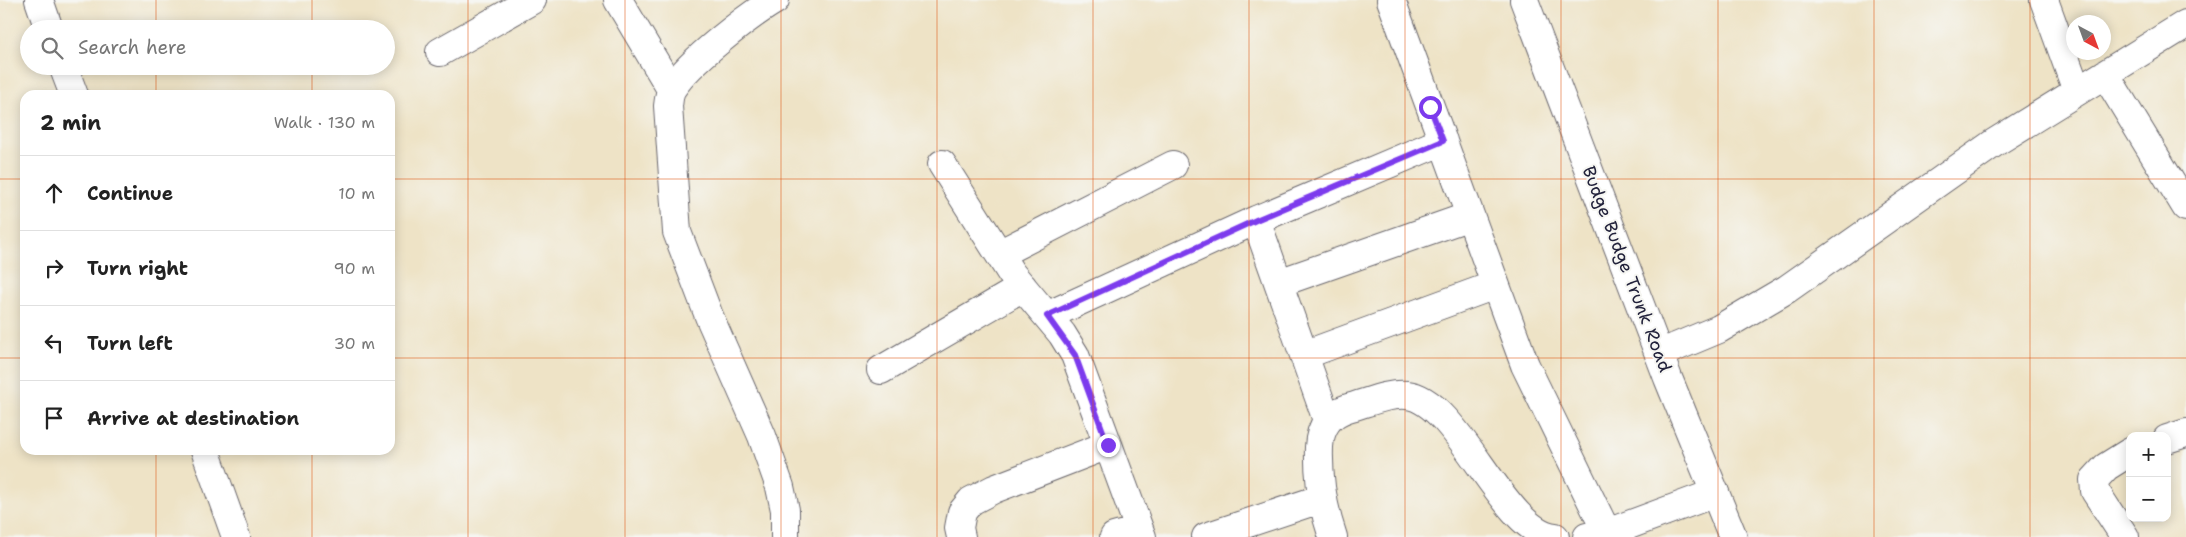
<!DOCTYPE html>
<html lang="en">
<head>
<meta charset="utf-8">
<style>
  :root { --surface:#fff; --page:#f6f6f6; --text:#222; --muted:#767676; --line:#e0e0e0 }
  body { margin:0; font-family:"Shantell Sans",sans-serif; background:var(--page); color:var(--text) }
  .controls { position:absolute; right:15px; bottom:15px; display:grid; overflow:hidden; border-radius:10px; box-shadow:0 2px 12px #0003 }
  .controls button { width:45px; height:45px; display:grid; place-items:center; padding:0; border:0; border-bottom:1px solid var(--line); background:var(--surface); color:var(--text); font:25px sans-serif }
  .compass { position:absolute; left:2066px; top:15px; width:45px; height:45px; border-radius:50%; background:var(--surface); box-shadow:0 2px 12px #0003; rotate:139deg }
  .stop { position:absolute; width:15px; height:15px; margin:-11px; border:4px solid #7c3aed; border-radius:50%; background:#fff }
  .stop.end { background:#7c3aed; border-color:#fff; box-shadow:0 1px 5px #0008 }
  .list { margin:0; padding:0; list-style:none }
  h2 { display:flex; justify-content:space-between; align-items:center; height:65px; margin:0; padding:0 20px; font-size:21px }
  h2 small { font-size:16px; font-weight:400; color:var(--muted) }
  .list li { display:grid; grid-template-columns:32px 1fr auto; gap:15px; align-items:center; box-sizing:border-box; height:75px; padding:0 20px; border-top:1px solid var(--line) }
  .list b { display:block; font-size:19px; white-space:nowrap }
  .list em { font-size:16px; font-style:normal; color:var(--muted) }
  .icon { flex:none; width:28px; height:28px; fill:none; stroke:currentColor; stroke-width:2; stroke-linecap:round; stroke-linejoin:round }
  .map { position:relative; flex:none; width:2186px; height:537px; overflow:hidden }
  .search { position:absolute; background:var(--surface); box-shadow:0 2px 12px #0003; left:20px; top:20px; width:375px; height:55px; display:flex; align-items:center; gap:12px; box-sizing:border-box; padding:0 18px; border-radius:28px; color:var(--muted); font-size:19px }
  .panel { position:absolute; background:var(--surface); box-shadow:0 2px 12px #0003; left:20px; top:90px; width:375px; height:365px; border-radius:15px }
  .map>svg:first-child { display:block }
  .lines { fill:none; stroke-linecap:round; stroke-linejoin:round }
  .minor-casing { stroke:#69666c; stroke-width:30 }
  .secondary-casing { stroke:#69666c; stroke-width:30 }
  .minor { stroke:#fff; stroke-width:28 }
  .secondary { stroke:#fff; stroke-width:28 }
  .route { stroke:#7c3aed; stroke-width:6 }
  .grid { fill:none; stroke:#de560e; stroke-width:1; stroke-opacity:0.55 }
  .labels { text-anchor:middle; stroke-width:4; stroke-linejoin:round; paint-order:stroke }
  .street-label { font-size:18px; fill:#22223b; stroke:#f6f6f2 }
</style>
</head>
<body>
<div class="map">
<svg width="2186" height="537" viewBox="0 0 2186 537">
  <rect width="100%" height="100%" fill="#f6f6f2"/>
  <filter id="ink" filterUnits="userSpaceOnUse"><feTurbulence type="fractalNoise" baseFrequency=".02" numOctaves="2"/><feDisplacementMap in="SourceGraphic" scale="10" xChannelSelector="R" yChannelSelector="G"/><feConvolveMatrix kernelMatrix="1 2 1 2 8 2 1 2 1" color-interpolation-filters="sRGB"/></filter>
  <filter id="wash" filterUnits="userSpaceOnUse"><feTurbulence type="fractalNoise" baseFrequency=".0096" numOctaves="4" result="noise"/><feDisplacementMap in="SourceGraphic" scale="20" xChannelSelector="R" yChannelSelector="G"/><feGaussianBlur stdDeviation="1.12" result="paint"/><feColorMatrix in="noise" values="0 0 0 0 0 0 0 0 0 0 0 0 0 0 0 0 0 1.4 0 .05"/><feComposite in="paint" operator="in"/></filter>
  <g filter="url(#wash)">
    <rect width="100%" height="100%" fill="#eee3c6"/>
  </g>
  <g filter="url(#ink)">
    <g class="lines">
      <defs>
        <path id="minor" d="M39,0L49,29
          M618,0L671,89
          M775,0C748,16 689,62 673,87C669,92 669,100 668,106L677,232L709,316L762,436L780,487L785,510V537
          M1391,0L1525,365L1607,533
          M2044,0L2077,91
          M440,52L532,0
          M63,66L74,95
          M2105,74L2186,207
          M942,164L1011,273L1062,334L1075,355L1142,537
          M1256,220L1327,420
          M999,254L1173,165
          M1279,283L1470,216
          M1047,316L1256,220L1443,141
          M1659,354L1719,329L1787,289L1994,143L2186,24
          M1304,355L1495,285
          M881,370L1023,287
          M2167,439L2186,433
          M205,450L236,537
          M961,537L959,528L962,512L971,501L994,489L1108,445
          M1114,537L1139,530
          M1206,537L1323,498
          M1333,537C1323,508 1318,477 1319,447C1320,427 1329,414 1348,408C1367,403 1388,393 1407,395C1458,400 1503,532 1555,537
          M1587,537L1607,533L1715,493
          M2125,537L2095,491L2094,480L2106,467L2130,452"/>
        <path id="secondary" d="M1524,0L1668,378L1733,537"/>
      </defs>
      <use href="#minor" class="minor-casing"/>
      <use href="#secondary" class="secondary-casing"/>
      <use href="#minor" class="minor"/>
      <use href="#secondary" class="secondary"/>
    </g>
  </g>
  <g class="lines" filter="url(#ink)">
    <path class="route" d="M1108,445L1075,355L1047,316L1256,220L1443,141L1430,107"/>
  </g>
  <path class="grid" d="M156,0V29M312,0V29M468,0V537M625,0V537M781,0V537M937,0V537M1093,0V537M1249,0V537M1405,0V537M1561,0V537M1718,0V537M1874,0V537M2030,0V537M156,66V95M312,66V95M0,179H25M390,179H2186M0,358H25M390,358H2186M156,450V537M312,450V537"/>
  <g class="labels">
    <g class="street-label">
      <text transform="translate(1627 269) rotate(69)" y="6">Budge Budge Trunk Road</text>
    </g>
  </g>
</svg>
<div class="controls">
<button>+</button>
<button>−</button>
</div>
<svg class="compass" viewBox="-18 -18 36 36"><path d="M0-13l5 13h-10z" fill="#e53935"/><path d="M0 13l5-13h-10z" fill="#767676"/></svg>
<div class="stop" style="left:1430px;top:107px"></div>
<div class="stop end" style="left:1108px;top:445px"></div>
<div class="search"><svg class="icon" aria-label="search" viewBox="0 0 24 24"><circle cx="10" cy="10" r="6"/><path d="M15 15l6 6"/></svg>Search here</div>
<section class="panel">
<h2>2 min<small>Walk · 130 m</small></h2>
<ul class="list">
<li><svg class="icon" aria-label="ahead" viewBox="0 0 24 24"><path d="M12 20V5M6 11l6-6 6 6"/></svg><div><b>Continue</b></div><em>10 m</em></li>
<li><svg class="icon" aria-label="right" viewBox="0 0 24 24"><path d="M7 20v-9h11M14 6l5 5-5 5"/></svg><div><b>Turn right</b></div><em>90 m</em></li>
<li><svg class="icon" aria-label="left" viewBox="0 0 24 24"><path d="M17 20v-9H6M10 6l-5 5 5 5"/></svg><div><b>Turn left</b></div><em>30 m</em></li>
<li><svg class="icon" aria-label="arrive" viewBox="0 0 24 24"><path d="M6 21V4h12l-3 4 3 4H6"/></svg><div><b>Arrive at destination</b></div></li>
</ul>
</section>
</div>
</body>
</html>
